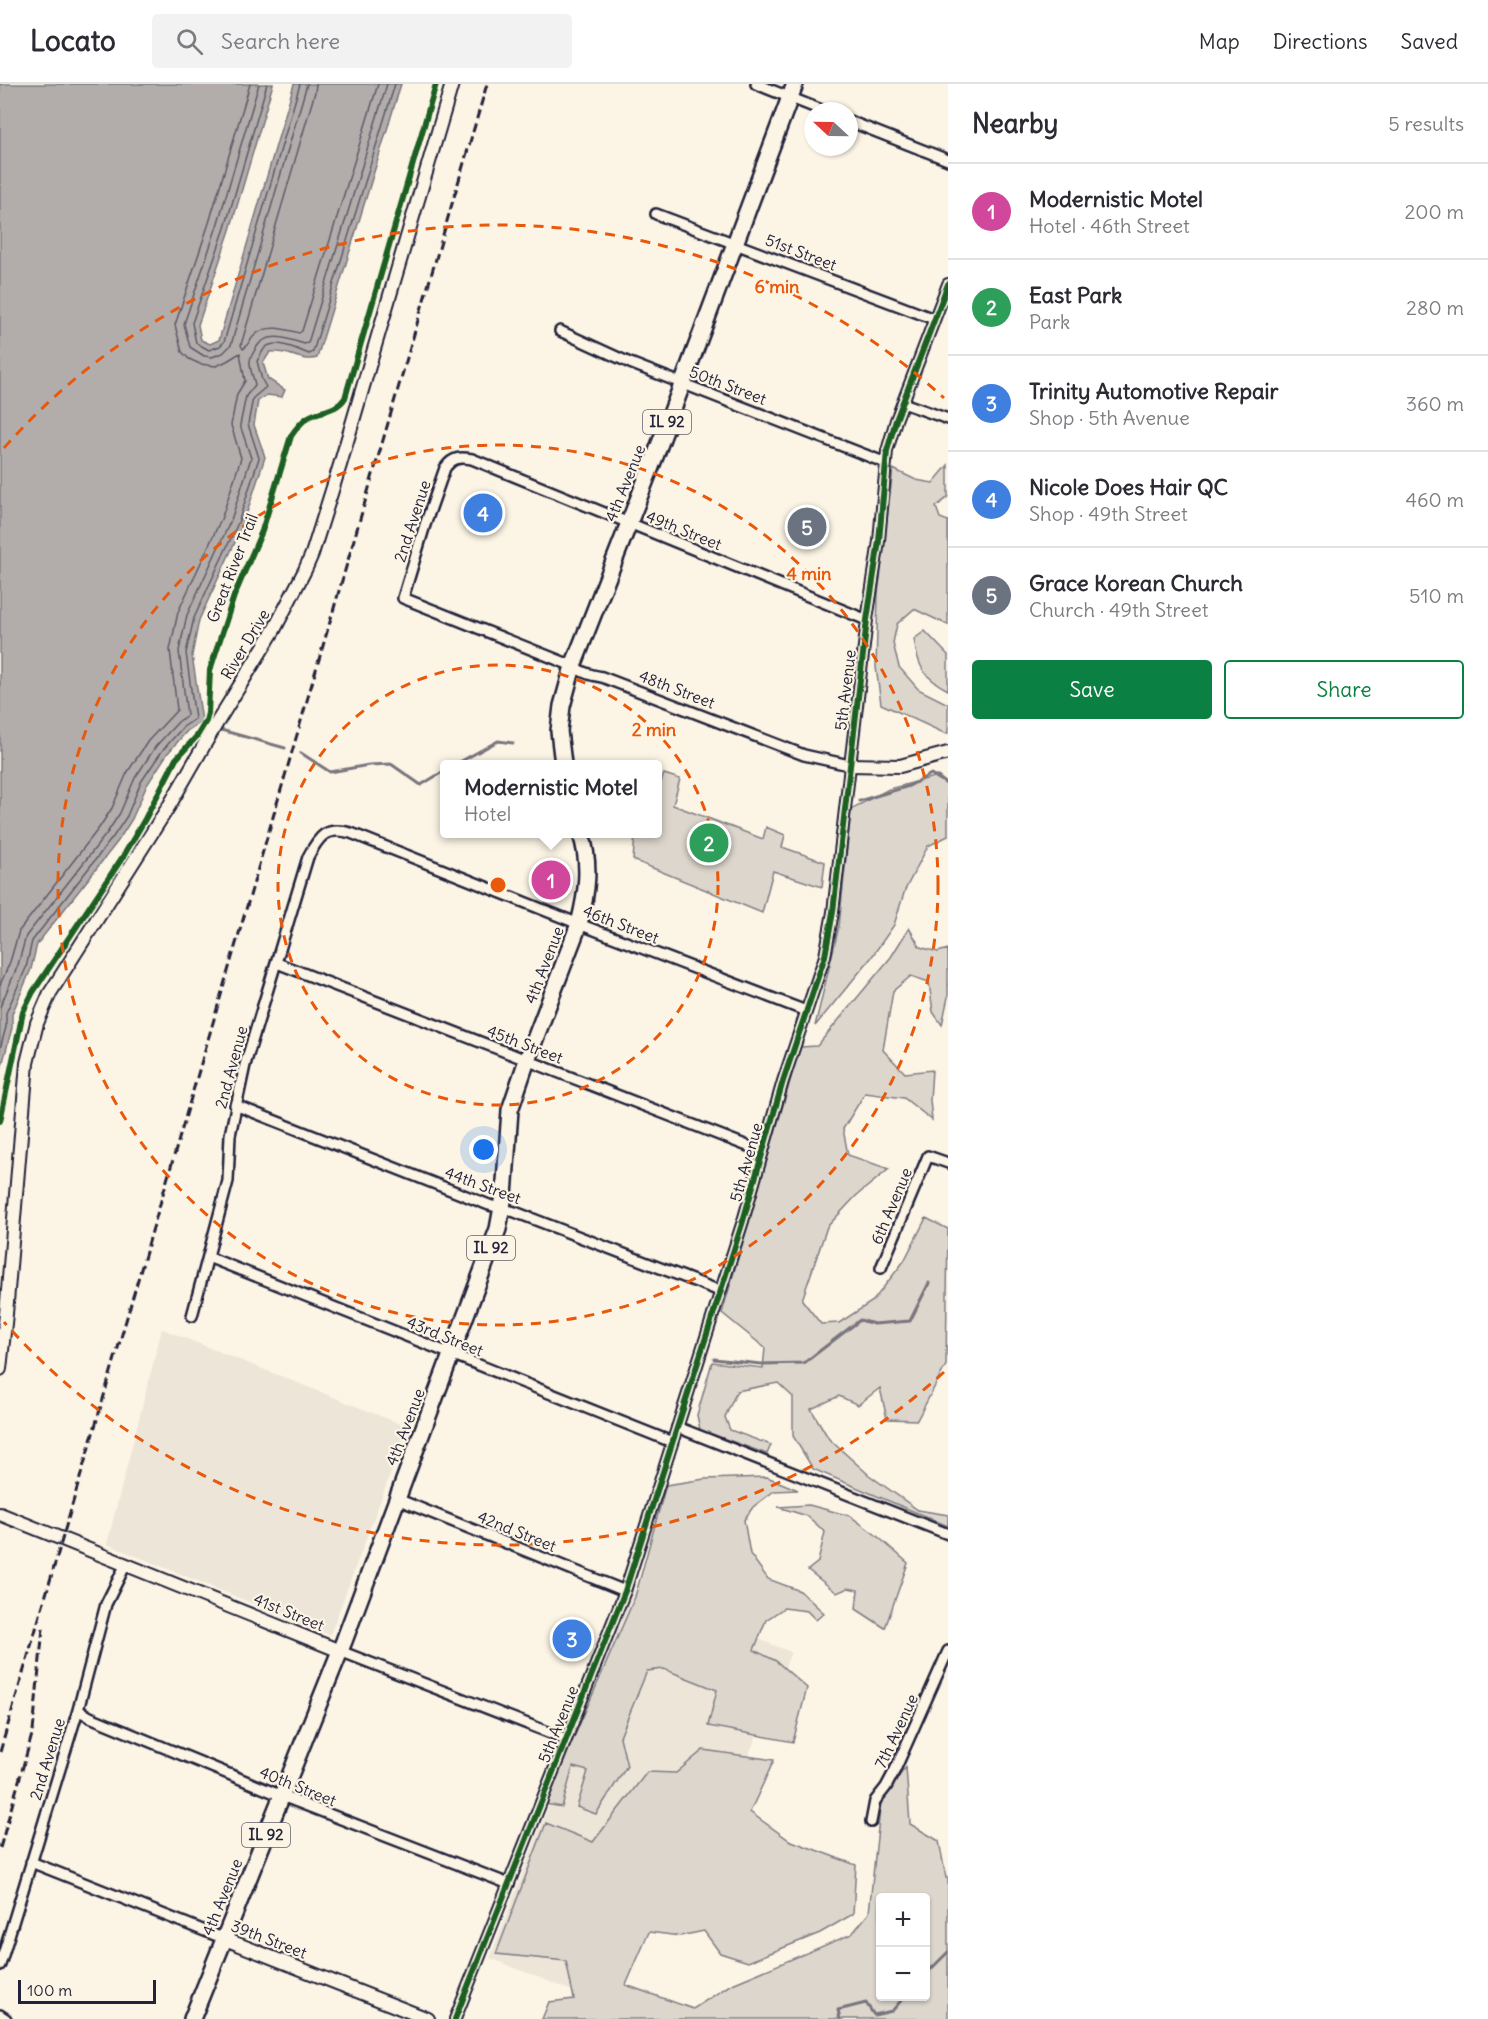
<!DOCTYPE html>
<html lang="en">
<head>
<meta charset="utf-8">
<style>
  :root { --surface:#fff; --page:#f2f2f3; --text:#2b2b33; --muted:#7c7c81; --line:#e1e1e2; --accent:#0b8043 }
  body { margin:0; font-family:Delius,sans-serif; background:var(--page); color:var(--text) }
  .controls { position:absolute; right:18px; bottom:18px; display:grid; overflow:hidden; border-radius:6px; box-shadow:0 2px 4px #0004 }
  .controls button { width:54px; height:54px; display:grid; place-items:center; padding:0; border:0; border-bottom:2px solid var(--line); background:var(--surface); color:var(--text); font:30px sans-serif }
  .compass { position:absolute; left:804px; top:18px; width:54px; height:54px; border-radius:50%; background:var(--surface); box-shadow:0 2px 4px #0004; rotate:292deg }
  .scale { position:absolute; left:18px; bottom:15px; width:138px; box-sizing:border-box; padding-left:6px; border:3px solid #22223b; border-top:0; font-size:16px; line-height:21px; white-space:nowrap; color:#22223b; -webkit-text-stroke:4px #fcf5e5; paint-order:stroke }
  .you { position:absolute; left:484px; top:1066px; width:21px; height:21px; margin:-15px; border:4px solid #fff; border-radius:50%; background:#1a73e8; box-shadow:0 0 0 9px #1a73e833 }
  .badge { display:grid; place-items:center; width:39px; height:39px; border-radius:50%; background:var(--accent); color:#fff; font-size:20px; font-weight:700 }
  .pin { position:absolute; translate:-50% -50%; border:3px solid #fff; box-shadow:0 2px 6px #0006 }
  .popup { position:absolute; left:440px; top:676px; width:222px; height:78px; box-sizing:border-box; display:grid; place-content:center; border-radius:6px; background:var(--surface); filter:drop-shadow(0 2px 4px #0005); font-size:20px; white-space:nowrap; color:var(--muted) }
  .popup b { font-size:22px; color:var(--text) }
  .popup::after { content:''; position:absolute; left:50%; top:100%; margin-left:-12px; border:12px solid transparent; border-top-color:var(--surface) }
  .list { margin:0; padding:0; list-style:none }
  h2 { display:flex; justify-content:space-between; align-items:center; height:78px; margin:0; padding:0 24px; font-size:26px }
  h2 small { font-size:20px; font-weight:400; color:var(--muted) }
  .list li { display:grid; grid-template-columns:39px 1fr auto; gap:18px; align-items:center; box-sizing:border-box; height:96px; padding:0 24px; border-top:2px solid var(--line) }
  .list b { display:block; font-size:22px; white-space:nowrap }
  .list p { margin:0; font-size:20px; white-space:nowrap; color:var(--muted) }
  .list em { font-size:20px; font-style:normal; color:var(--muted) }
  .actions { display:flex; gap:12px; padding:18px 24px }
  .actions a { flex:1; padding:14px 0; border:2px solid var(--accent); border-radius:6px; text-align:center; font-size:21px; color:var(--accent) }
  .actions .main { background:var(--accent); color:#fff }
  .icon { flex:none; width:33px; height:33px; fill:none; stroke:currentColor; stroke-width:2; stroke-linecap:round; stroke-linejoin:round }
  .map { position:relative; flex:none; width:948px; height:1935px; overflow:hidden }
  header { display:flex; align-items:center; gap:36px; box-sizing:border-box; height:84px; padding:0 30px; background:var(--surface); border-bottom:2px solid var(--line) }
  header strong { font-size:28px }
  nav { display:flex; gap:33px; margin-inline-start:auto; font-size:21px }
  .search { width:420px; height:54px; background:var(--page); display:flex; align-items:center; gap:15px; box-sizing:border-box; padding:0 21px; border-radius:6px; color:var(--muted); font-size:22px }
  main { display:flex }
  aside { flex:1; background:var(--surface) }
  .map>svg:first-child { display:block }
  .built { fill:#ece5d8 }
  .green { fill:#dcd6cc; stroke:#7f7c84; stroke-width:1.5; fill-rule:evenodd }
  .water { fill:#b2adab; stroke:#78757e; stroke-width:1.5 }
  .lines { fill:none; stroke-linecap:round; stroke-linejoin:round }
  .shore { stroke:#5c5a68; stroke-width:1.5 }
  .stream { stroke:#78757e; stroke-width:3 }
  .minor-casing { stroke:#22223b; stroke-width:14 }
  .tertiary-casing { stroke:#22223b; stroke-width:16 }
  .primary-casing { stroke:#22223b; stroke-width:20 }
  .minor { stroke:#fcf5e5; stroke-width:9 }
  .tertiary { stroke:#fcf5e5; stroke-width:12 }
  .primary { stroke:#fcf5e5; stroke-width:15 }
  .rail { stroke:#22223b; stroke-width:3; stroke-dasharray:9 4.5; stroke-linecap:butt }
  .cycleway-casing { stroke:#fcf5e5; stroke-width:10 }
  .cycleway { stroke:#1b5e20; stroke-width:6 }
  .ring { fill:none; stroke:#e8590c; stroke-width:3; stroke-dasharray:10 8 }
  .labels { text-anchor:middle; stroke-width:4.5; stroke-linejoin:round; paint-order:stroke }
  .shield { fill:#fcf5e5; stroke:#63616e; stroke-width:1.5 }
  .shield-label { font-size:15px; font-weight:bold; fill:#22223b }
  .street-label { font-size:16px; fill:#22223b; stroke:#fcf5e5 }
  .centre { fill:#e8590c; stroke:#fcf5e5; stroke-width:3 }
  .ring-label { font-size:18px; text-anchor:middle; font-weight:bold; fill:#e8590c; stroke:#fcf5e5; stroke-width:4.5; stroke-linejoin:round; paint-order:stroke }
</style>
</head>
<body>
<header>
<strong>Locato</strong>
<div class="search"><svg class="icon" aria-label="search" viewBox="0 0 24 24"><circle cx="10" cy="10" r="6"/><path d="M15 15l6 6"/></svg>Search here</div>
<nav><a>Map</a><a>Directions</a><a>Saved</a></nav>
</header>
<main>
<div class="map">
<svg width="948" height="1935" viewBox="0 0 948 1935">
  <rect width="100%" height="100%" fill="#fcf5e5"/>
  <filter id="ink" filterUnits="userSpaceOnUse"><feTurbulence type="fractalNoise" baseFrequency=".0167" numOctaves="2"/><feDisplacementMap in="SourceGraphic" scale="12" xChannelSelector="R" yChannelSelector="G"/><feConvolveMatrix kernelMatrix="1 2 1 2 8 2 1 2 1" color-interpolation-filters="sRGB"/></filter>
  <g filter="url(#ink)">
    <path class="built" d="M162,1245L408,1343L330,1551L107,1460Z
      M632,1505L791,1568L729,1719L659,1690L570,1906L490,1874Z"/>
    <path class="green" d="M948,381V413L936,423L940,434L948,437V541L914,525L897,540L893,559L899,583L918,605L948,620V649H944L881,620L876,583L878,510L893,385L916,396L933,399Z
      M925,547L948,571V606C923,593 918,583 914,555Z
      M664,690L680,695L673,721L763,755L766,743L785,751L782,763L825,778L822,803L773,787L762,829L633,776L635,750H658V706Z
      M938,692L948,700V752L928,762L905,806L894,841L871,874L815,942L839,842L851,725L889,705Z
      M909,844L920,863L938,868L948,865V913L942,941L933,928L929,898L911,892L893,907L883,966L905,989L932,986L930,1016L932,1036L904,1014L865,1009L843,1045L848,1071L889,1085L856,1112L827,1143L802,1216L821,1240L839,1239L873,1217L904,1177L926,1134L948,1145L946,1281L917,1336L887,1335L880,1304L858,1321L839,1312L811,1325L829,1355L869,1391L918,1426L948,1431V1442L813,1385L793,1352V1313L778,1299L737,1307L725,1333L730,1346L771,1361L767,1370L700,1346L697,1331L712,1278L763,1284L765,1264L722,1229L800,963L817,962L891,873Z
      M767,1393L798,1406L774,1407L753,1423L744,1436L750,1470L768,1495L800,1507L824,1529L816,1536L807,1527L784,1524L766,1536L754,1566L776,1577L807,1604L793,1658L708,1642L717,1606L664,1585L647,1587L620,1653L627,1682L596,1730L577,1723L588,1687L573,1683L562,1723L545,1720L635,1513L666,1401L705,1395Z
      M809,1421L850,1432L876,1451L908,1479L885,1544L856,1525L858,1506L848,1504L837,1509L808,1486L818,1478L825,1448L807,1432L778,1423Z
      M703,1666L774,1676L750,1728L789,1756L856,1781L853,1830L820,1849L748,1878L720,1869L704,1847L680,1852L649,1848L626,1901L693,1925L730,1901L852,1850L869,1829L881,1716L906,1683L910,1740L939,1757L946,1794H948V1935H542L549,1918L574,1915L566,1877L496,1870L546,1739L593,1758L647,1688L676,1689ZM880,1814H926V1912H880Z"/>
    <path class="water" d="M0,0H273L230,146L198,241L201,256L210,260L219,256L294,0H401L317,274C302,279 287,265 270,268L263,279L268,295L285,306L282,313L267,311L258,317L254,341L265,373L243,441L199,536L192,571L202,637L187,647L167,670L147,701L132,735L118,757L37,860L31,885L12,930V944L0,989Z"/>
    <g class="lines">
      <path class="shore" d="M259,0L217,142L184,240L190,263L204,272L212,273L223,269L231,261L307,0
        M267,0L225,144L192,239L196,259L209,266L220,262L224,258L300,0
        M316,0L315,8L241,261L243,265C248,262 250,255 256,250C268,240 285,245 299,249L302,247L378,0
        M0,901L10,878L19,847L99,744L112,724L127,689L148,657L177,626L170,566L178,528L222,433L241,374L231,341L237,310L245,297L240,269L227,277L216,282L200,280L189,275L182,268L175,241L209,139L250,0
        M0,923L18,881L26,852L107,749L120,729L135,694L156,662L178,638L187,631L179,567L187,531L231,436L251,374L240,341L246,312L255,301C254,294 249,285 250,277C250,273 254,268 256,264C267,246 288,255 304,260L308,259L387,0
        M0,965L6,943V929L26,884L32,857L113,753L127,732L141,698L162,667L183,643L195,635L186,569L194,534L238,439L259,374L248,340L253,314L266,303L262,296L257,277C260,273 262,267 265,264C276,254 298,266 309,270L313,268L395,0"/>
      <path class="stream" d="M221,646L285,664
        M301,669L330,688L369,681L391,680L421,701L444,687
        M456,680L498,657L513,659
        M859,717L909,702L931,690L948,701
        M714,1275L761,1280L804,1279L860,1236L874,1240L910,1237L929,1199
        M926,1890L948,1868
        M840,1935L838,1926L866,1919L874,1931L892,1927L905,1912"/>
      <defs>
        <path id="minor" d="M756,0L824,27
          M849,37L948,76
          M656,130L934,235
          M560,247L630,279L886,379
          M903,319L948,335
          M849,681L804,671L602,593C591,591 582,589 573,582L403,514L425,441L445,384C453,373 460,373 472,375L867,536
          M277,879L763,1068
          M235,1021L489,1121L515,1128L720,1207
          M208,1173L672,1358
          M881,1184L928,1072L948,1079
          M192,1232L228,1097L230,1051L245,981L308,773C319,752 326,742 351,749L579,840L806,927
          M677,1343L948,1450
          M397,1415L625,1507
          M340,1567L566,1655
          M78,1626L90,1633L282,1712L509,1800
          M871,1738L875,1717L886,1703L895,1686L948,1567
          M31,1778L225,1855
          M0,1881L78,1626L106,1520L126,1480
          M0,1931L6,1935
          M455,1935L625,1507L743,1137L783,997L825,872L833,828L867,536L879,457L887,367L896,336L948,200"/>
        <path id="tertiary" d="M849,681L900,682L948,669
          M0,1285L6,1230L27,979L37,939L50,909L169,722L218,637L274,546L305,486L312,470L340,381L452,0
          M0,1430L340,1567
          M225,1855L428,1935"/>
        <path id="primary" d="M563,680L559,647L562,622L573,582L656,370L795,0
          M192,1935L344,1557L498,1145L504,1112L510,1026L527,976L579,840C587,809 591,780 581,750"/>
      </defs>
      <use href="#minor" class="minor-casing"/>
      <use href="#tertiary" class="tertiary-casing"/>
      <use href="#primary" class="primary-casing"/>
      <use href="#minor" class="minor"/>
      <use href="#tertiary" class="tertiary"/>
      <use href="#primary" class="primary"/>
      <path class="rail" d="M0,1668L487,0
        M0,1764L33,1647L43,1544"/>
      <defs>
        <path id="cycleway" d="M0,1037L23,928L33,908L124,771L145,735L176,675L197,652L206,637L208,629L210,586L234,512L262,447L291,352C295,346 300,339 307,334C319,326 336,328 345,314L436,0
          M455,1935L625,1507L743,1137L783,997L825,872L833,828L867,536L879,457L887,367L896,336L948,200"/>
      </defs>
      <use href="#cycleway" class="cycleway-casing"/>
      <use href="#cycleway" class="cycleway"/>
    </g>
  </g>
  <g class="ring">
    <circle cx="498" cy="801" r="220"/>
    <circle cx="498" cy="801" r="440"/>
    <path d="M944 1288A660 660 0 0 1 4 1238M4 364A660 660 0 0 1 944 314"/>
  </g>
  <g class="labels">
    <g class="shield">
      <rect x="643" y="326" width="48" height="24" rx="4.5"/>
      <rect x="467" y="1152" width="48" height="24" rx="4.5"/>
      <rect x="242" y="1739" width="48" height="24" rx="4.5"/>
    </g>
    <g class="shield-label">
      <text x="667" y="343">IL 92</text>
      <text x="491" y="1169">IL 92</text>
      <text x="266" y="1756">IL 92</text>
    </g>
    <g class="street-label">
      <text transform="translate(801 168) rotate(21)" y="6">51st Street</text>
      <text transform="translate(728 301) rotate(21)" y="6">50th Street</text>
      <text transform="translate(625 399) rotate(-68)" y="6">4th Avenue</text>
      <text transform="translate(412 437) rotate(-72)" y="6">2nd Avenue</text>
      <text transform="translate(684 446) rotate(22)" y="6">49th Street</text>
      <text transform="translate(232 484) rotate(-69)" y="6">Great River Trail</text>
      <text transform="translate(245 560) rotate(-59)" y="6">River Drive</text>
      <text transform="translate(677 605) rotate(21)" y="6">48th Street</text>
      <text transform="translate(845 606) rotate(-83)" y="6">5th Avenue</text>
      <text transform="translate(621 840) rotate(21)" y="6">46th Street</text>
      <text transform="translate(544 881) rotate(-69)" y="6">4th Avenue</text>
      <text transform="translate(525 960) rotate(21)" y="6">45th Street</text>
      <text transform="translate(231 983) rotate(-75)" y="6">2nd Avenue</text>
      <text transform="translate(746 1078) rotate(-74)" y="6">5th Avenue</text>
      <text transform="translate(483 1101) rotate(20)" y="6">44th Street</text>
      <text transform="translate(891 1122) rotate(-67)" y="6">6th Avenue</text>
      <text transform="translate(445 1252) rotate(22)" y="6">43rd Street</text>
      <text transform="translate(405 1343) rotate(-69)" y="6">4th Avenue</text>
      <text transform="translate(517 1447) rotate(22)" y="6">42nd Street</text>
      <text transform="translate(289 1528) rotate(22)" y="6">41st Street</text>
      <text transform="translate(558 1640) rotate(-68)" y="6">5th Avenue</text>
      <text transform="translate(896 1647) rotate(-65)" y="6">7th Avenue</text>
      <text transform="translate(47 1675) rotate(-73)" y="6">2nd Avenue</text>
      <text transform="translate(298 1702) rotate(22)" y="6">40th Street</text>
      <text transform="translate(222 1813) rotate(-68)" y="6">4th Avenue</text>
      <text transform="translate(269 1855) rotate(21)" y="6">39th Street</text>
    </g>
  </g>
  <circle cx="498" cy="801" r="9" class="centre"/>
  <g class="ring-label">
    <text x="777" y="209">6 min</text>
    <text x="809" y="496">4 min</text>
    <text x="654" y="652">2 min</text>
  </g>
</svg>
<div class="controls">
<button>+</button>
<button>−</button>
</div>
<svg class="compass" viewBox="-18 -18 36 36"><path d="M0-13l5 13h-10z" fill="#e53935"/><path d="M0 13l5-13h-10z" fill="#7c7c81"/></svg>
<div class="scale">100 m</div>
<div class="you"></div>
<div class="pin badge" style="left:551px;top:796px;background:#d1479c">1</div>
<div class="popup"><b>Modernistic Motel</b>Hotel</div>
<div class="pin badge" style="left:709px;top:759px;background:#2e9e5b">2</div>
<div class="pin badge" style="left:572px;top:1555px;background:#3f7fe0">3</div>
<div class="pin badge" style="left:483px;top:429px;background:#3f7fe0">4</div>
<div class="pin badge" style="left:807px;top:443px;background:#6b7280">5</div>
</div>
<aside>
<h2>Nearby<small>5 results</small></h2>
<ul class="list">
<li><span class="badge" style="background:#d1479c">1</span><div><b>Modernistic Motel</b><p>Hotel · 46th Street</p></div><em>200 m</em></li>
<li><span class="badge" style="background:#2e9e5b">2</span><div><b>East Park</b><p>Park</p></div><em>280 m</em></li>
<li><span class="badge" style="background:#3f7fe0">3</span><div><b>Trinity Automotive Repair</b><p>Shop · 5th Avenue</p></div><em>360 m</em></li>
<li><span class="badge" style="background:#3f7fe0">4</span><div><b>Nicole Does Hair QC</b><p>Shop · 49th Street</p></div><em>460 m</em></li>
<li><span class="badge" style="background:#6b7280">5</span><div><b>Grace Korean Church</b><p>Church · 49th Street</p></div><em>510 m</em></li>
</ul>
<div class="actions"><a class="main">Save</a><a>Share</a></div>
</aside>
</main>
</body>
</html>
